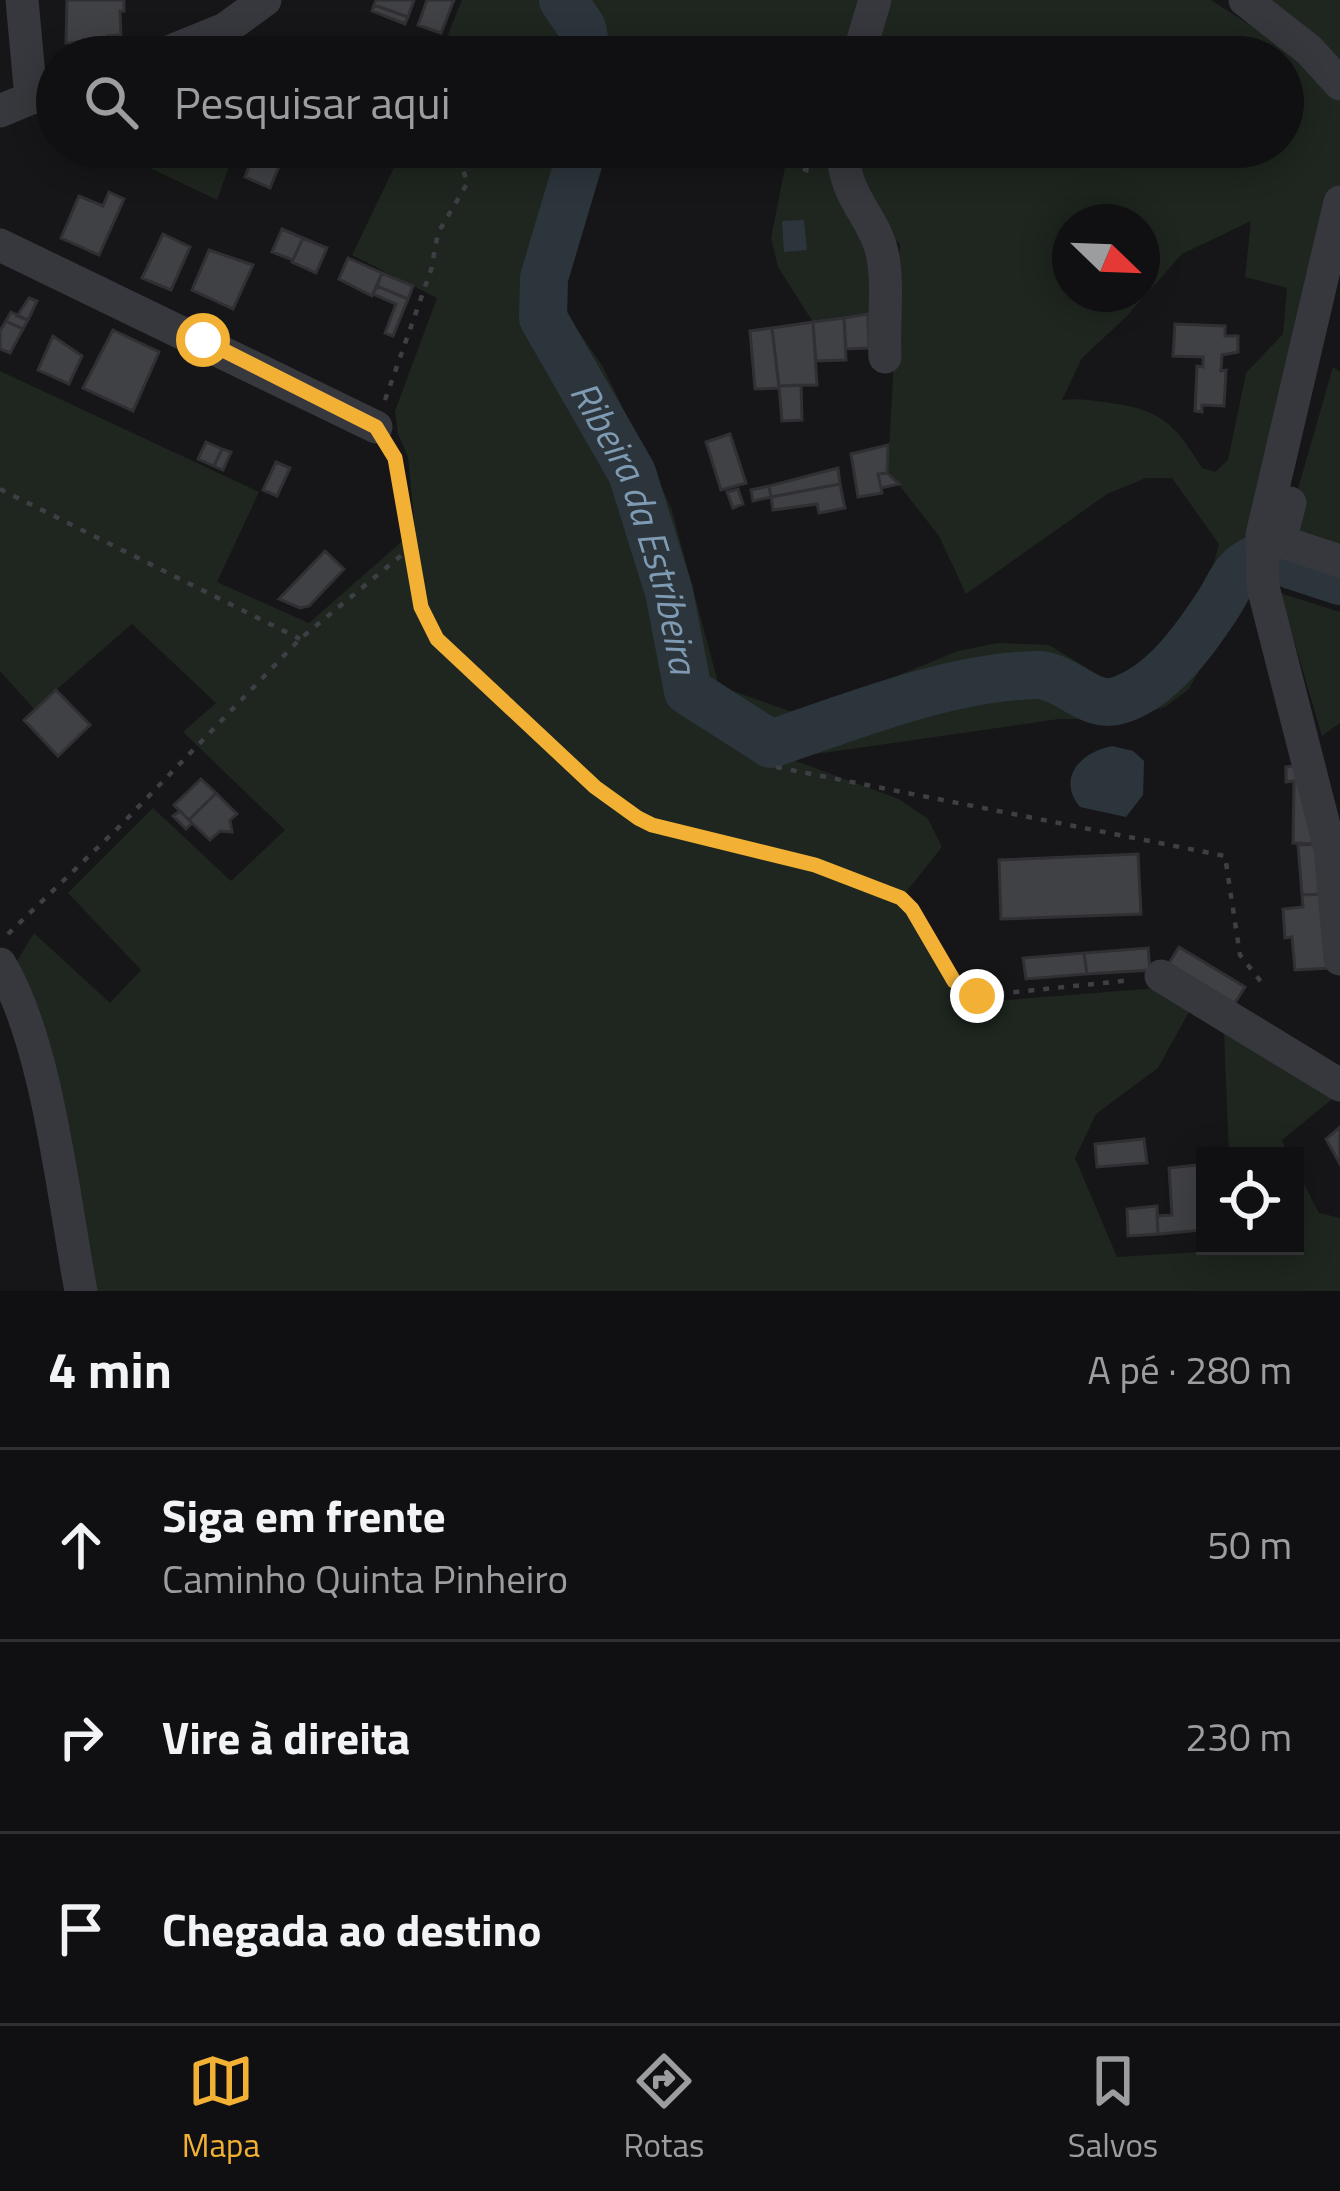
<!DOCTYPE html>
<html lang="pt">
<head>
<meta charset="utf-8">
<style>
  :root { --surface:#101012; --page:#19191b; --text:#f1f3f6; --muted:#9c9d9f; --line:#303032; --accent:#f2b134 }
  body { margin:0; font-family:"Titillium Web",sans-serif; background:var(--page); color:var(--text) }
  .controls { position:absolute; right:36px; bottom:36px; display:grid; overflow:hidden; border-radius:0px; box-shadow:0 6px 30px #0003 }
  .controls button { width:108px; height:108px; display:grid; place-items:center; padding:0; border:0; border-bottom:3px solid var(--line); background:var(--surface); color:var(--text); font:60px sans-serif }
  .compass { position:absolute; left:1052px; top:204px; width:108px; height:108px; border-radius:50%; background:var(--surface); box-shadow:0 6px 30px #0003; rotate:113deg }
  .stop { position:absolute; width:36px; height:36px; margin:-27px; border:9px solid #f2b134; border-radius:50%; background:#fff }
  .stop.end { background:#f2b134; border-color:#fff; box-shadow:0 3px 12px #0008 }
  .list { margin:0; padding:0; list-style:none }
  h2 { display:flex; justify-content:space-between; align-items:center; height:156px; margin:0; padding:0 48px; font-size:51px }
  h2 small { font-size:39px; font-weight:400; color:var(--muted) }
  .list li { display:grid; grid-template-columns:78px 1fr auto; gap:36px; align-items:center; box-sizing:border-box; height:192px; padding:0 48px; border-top:3px solid var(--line) }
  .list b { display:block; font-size:45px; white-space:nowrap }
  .list p { margin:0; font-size:39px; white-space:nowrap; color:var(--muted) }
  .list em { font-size:39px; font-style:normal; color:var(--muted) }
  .icon { flex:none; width:66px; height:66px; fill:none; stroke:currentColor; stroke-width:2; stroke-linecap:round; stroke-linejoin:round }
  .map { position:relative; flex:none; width:1340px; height:1291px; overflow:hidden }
  .search { position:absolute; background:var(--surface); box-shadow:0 6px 30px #0003; left:36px; right:36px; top:36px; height:132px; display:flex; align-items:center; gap:30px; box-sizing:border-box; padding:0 42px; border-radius:66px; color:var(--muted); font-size:45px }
  .sheet { height:732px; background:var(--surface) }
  nav { display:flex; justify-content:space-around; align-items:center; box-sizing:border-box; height:168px; border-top:3px solid var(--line); background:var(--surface); font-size:33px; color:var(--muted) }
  nav a { display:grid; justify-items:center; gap:6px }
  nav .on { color:var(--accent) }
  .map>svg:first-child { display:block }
  .green { fill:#1e261f; fill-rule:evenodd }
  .water { fill:#2c353c }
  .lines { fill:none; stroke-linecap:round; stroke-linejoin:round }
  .river { stroke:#2c353c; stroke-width:48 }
  .building { fill:#404145; stroke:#303034; stroke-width:3 }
  .path { stroke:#3d3f44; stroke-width:4.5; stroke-dasharray:6 9; stroke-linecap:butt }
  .minor { stroke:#37383d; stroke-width:33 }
  .route { stroke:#f2b134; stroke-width:15 }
  .labels { text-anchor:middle; stroke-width:10; stroke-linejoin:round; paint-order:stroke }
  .water-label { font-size:39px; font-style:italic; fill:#7f9bb3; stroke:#111113 }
</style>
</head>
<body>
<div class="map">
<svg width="1340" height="1291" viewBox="0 0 1340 1291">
  <rect width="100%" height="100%" fill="#161618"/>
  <path class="green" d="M462,0H865L850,57H439Z
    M886,0H1211L1306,61L1340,100V258L1254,586L1246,585L1189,689L1165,707L1125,719H1059L788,758L899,799L928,819L942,847L899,901L969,1011L983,1002L1158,988L1190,1010L1158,1068L1096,1114L1075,1158L1117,1257L1232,1250V1246H1295V1167L1319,1213L1340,1218V1291H93L17,961L34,933L110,1003L141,970L68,893L153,808L231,881L285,830L183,732L216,703L132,624L34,709L0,671V371L259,492L217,582L309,623L415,530L408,457L398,434L395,411L437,298L352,255L404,147H601L566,288V314L602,365L671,507L719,686L795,713L823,706L958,651L998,643L1049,645L1112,683L1134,681L1188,634L1220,580L1210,577L1219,544L1172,478H1146L1107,494L966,594L939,536L888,471L900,244L879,229L851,147H1283V57H870ZM1251,221L1245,277L1287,288L1283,334L1246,373L1228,460L1215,472L1202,468C1176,426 1163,410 1111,403C1094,401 1079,398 1062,400L1082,358L1125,318L1182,254ZM1070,222H1142V294H1070Z
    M1253,0H1340V60Z
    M106,147H236L217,200Z
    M789,147H839L870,250L877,313L813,322L778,267L771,238Z
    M1333,367L1340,372V552L1285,534Z
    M1280,593L1340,612V723L1322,736Z
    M1224,1033L1336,1096L1282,1140L1289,1156H1229Z"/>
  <path class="water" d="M804,220L807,250L784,252L782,221Z
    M1112,746L1133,751L1144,761L1143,795L1126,817L1080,807C1056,778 1081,752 1112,746Z"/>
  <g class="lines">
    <g class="river">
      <path d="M563,0L582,28L588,57"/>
      <path id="s1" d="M583,147L544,278L543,318L632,473L669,592L688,691L771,744C852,716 950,677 1036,675C1066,674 1089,711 1120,700C1162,686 1194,641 1217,606C1231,585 1232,570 1256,559"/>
      <path d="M1291,565L1340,581"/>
    </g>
  </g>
  <path class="building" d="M67,0H124V11H120L121,35L107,36V40L66,43Z
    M376,0H414L408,17L374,5Z
    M427,0H454L441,33L418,25Z
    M374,5L408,17L405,24L372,11Z
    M257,147H287L270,188L245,177Z
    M109,192L124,199L99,255L61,238L79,196L103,206Z
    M282,229L303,238L293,260L272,252Z
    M163,234L190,247L171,290L142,278Z
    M303,238L327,248L316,273L292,262Z
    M209,250L253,265L233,309L192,290Z
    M348,258L382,273L372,296L339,279Z
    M382,273L413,286L408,299L377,286Z
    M377,286L408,299L393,336L385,333L396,304L373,294Z
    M29,298L37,301L28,320L17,316Z
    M11,312L28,320L23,329L6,321Z
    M868,314L869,348L846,349L844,318Z
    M844,318L846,360L816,361L813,322Z
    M6,321L23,329L10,353L0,349V331Z
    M813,322L817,385L779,386L772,328Z
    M1175,324L1225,326V336H1238V352L1222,355L1221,371L1226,370L1224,406L1202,405V412L1195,411L1197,366L1203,367V357L1173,356Z
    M772,328L779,388L755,389L750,331Z
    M113,330L159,352L133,411L83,388Z
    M53,336L82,356L69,384L38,370Z
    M801,385L802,420L782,421L779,386Z
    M730,434L746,483L721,490L706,442Z
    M206,442L222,449L214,466L198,459Z
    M888,445L887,473L878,474L882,493L858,497L851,454Z
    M222,449L231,452L223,470L214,466Z
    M276,462L290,468L277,496L263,490Z
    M838,468L840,484L771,497L769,486Z
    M887,473L899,484L881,488L878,474Z
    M840,484L845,508L819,513L817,504L773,510L771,497Z
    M769,486L771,497L753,501L751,490Z
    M738,489L743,504L733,508L727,492Z
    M325,551L344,569L309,606L300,608L279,599Z
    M56,690L90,725L58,756L24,720Z
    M1301,765L1318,844L1293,843L1294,781L1286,782V767Z
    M201,779L216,793L189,820L174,805Z
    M216,793L237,814L230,820L232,832L220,831L210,840L189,820Z
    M180,811L192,823L186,829L173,816Z
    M1318,844L1324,894L1302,895L1298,845Z
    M1138,854L1141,914L1001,919L999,860Z
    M1324,894L1330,968L1295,970L1292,937L1285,938L1283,909L1303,907L1302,895Z
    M1179,947L1245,987L1233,1006L1168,965Z
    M1148,948L1150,970L1087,974L1084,953Z
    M1084,953L1087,974L1026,979L1023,958Z
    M1340,1127V1164L1326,1139Z
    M1144,1139L1147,1163L1097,1167L1095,1144Z
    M1197,1165L1203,1230L1158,1234L1157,1216L1172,1215L1169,1168Z
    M1157,1206L1158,1234L1128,1236L1127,1209Z"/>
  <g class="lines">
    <path class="path" d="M747,147L814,173
      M458,160L487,158L522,147
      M385,400L431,270L438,233L468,182L458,160L425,147
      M392,453L421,607L437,639L594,787L652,825L815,865L901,898L965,991L977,996L1132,980
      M0,489L300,639
      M776,767L1225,856L1240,955L1262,983
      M8,934L120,826L300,639L409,549"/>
    <path class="minor" d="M1245,0L1309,50L1340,84
      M156,57L225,29L265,0
      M858,57L875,0
      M0,111L31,98L22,0
      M843,147C842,196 874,216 882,252C889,284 883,324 885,357
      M1340,202L1262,535L1263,587L1330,849L1340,959
      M0,245L376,427
      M1290,503L1281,537L1288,544L1340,561
      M0,964C48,1044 63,1197 81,1291
      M1161,976L1340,1085"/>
  </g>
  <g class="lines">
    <path class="route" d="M203,340L376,427L395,458L421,607L437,639L595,787L638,818L652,825L815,865L901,898L912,909L954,981L977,996"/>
  </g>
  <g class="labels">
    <g class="water-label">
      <text dy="14" stroke="none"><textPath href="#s1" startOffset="408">Ribeira da Estribeira</textPath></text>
    </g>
  </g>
</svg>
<div class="controls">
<button><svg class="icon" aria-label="locate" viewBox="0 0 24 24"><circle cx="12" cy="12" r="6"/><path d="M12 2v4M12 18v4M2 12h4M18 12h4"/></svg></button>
</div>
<svg class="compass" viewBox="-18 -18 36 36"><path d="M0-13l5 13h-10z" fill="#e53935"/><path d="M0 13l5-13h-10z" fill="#9c9d9f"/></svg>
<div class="stop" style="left:203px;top:340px"></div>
<div class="stop end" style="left:977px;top:996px"></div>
<div class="search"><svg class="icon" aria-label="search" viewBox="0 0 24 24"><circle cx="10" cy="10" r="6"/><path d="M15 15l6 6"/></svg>Pesquisar aqui</div>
</div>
<section class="sheet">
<h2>4 min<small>A pé · 280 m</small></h2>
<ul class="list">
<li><svg class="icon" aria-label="ahead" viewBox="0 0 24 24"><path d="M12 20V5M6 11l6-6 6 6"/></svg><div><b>Siga em frente</b><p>Caminho Quinta Pinheiro</p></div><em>50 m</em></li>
<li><svg class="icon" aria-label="right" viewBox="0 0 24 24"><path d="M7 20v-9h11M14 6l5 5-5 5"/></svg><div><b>Vire à direita</b></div><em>230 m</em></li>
<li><svg class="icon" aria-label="arrive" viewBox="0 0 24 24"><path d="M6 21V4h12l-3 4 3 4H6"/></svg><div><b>Chegada ao destino</b></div></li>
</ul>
</section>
<nav>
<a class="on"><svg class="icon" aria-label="map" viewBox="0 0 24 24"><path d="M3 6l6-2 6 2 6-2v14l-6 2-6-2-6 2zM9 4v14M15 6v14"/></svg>Mapa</a>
<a><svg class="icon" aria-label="directions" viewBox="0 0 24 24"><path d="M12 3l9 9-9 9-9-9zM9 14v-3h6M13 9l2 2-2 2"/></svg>Rotas</a>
<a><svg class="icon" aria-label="saved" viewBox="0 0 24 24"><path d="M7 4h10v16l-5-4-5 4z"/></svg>Salvos</a>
</nav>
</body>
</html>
